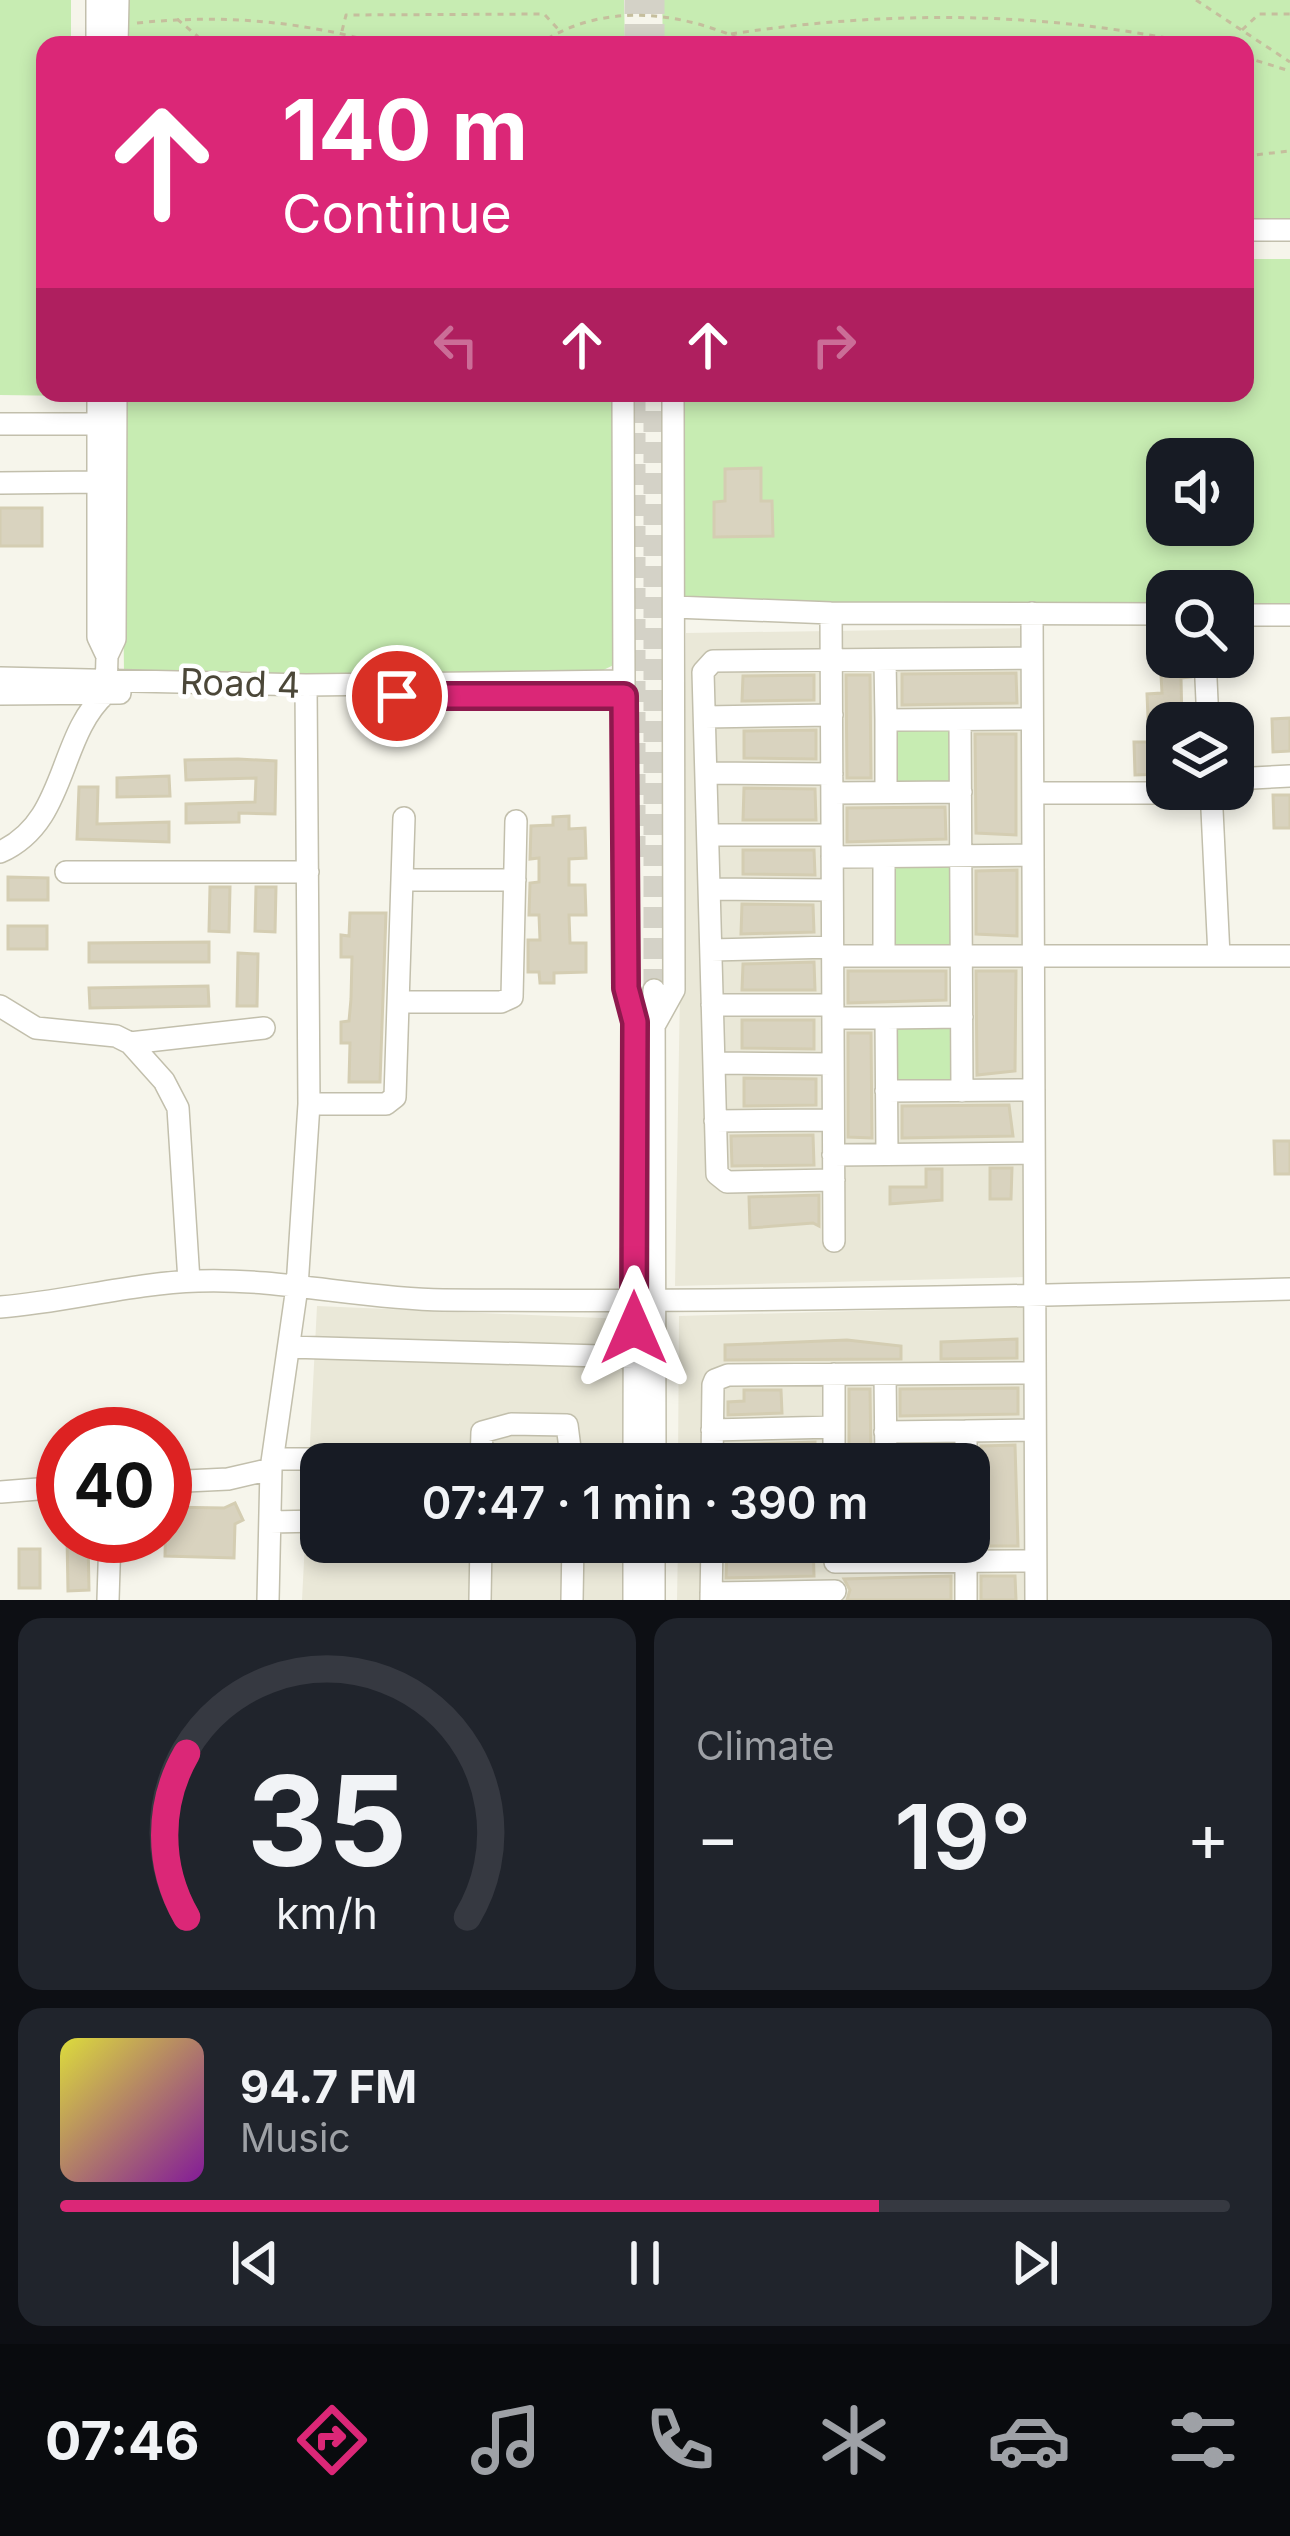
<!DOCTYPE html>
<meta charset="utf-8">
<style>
:root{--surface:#171b24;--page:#20242c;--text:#f1f3f6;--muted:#9ea1a6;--line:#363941;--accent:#db2777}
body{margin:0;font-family:Inter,sans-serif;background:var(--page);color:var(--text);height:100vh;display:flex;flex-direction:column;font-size:45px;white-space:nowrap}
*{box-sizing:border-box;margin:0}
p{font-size:39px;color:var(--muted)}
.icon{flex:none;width:66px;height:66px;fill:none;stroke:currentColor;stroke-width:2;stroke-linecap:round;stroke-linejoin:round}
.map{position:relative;height:1600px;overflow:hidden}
.side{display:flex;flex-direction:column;gap:18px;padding:18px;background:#0d0f14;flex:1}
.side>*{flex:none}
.banner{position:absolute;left:36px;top:36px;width:1218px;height:366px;border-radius:24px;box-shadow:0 6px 18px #0003;background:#db2777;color:#fff;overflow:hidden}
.controls{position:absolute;left:1146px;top:438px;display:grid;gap:24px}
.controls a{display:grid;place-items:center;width:108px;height:108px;border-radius:24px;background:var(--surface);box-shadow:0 6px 18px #0003;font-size:60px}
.speed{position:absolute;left:36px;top:1407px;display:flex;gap:24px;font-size:60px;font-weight:700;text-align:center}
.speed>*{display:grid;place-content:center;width:156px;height:156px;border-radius:50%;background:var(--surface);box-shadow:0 6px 18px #0003;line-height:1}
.speed .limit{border:18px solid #d22;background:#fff;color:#111}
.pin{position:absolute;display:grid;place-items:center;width:102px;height:102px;color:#fff;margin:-51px;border:6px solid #fff;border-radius:50%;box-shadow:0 3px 12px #0007}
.me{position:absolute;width:132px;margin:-66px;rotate:0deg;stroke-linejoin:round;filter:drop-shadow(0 0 9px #0008)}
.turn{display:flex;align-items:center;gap:42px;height:252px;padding:0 48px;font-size:54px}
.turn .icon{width:156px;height:156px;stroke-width:2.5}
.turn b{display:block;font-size:84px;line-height:102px}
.lanes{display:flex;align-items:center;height:114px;padding:0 48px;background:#0003;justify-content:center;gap:60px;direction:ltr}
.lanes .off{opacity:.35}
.big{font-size:90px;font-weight:600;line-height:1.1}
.side .card{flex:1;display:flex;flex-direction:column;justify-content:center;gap:18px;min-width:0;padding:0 42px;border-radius:24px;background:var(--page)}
.side .dial{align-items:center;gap:0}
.dial svg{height:312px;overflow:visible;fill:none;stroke:var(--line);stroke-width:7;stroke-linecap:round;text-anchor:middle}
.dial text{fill:var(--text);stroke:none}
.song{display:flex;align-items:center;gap:36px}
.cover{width:144px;height:144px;border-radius:18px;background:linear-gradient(135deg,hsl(60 70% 55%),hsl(290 70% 35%))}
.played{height:12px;border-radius:6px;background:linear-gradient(90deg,var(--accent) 70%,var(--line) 70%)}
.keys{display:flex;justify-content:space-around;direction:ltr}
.heat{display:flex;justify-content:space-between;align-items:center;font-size:66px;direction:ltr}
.side .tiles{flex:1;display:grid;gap:18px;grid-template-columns:1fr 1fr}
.card:last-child{grid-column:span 2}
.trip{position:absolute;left:300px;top:1443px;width:690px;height:120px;border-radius:24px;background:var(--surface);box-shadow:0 6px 18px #0003;font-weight:600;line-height:120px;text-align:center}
.dock{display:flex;height:192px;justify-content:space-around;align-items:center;background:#090b0e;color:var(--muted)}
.dock .icon{width:84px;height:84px}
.dock .active{color:var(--accent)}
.dock b{font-size:54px;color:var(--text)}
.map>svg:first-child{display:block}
.residential{fill:#eae8d8}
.green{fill:#c7ecb2;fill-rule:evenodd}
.building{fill:#d9d3bf;stroke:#d4cdb2;stroke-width:3}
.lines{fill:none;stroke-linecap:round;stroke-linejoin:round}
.minor-tunnel{stroke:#d4d2c7;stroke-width:21;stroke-dasharray:21 10;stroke-linecap:butt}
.minor-casing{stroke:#c2bfac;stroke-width:24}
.path{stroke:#c5be9d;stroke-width:3;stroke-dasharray:6 6;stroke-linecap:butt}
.minor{stroke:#fff;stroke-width:21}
.route-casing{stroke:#8e194d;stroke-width:30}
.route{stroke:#db2777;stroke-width:21}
.labels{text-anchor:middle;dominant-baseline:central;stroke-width:9;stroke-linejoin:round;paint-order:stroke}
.street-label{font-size:36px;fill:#4b4738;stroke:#fff}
</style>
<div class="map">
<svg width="1290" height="1600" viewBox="0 0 1290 1600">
<rect width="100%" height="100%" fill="#f6f5eb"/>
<!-- residential -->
<path class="residential" d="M 1029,628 L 1024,1277 L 675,1286 L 686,633 Z
M 317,1306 L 625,1319 L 624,1464 L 321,1464 L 321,1542 L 624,1542 L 624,1600 L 302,1600 Z
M 1029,1306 L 1026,1600 L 677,1600 L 678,1542 L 969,1542 L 969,1464 L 678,1464 L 679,1316 Z"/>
<!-- green -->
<path class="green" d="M 0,0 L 71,0 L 71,45 L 45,45 L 45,393 L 72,396 L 0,395 Z
M 121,0 L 624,0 L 625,45 L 121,45 Z
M 662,0 L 1290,0 L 1290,220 L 1245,220 L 1245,45 L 663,45 Z
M 1245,259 L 1290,259 L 1290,609 L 1233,608 L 1233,591 L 1167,591 L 1167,608 L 668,603 L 670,393 L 1245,393 ZM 1167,459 L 1233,459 L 1233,525 L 1167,525 Z
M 121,393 L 624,393 L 628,658 L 587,678 L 124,673 Z
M 893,728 L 958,728 L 958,785 L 893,785 Z
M 890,865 L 956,865 L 956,946 L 891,947 Z
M 893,1022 L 956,1023 L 955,1086 L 891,1085 Z
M 960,1435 L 960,1464 L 894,1464 L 894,1436 Z"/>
<!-- building -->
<path class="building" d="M 761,468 L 761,501 L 772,501 L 773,536 L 714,537 L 714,502 L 725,501 L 725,469 Z
M 0,508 L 42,508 L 42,546 L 0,546 Z
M 1160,657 L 1190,657 L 1191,677 L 1181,678 L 1182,723 L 1167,723 L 1167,774 L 1135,775 L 1134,742 L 1149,742 L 1147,694 L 1162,693 Z
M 1016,673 L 1017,703 L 902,705 L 902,674 Z
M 814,675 L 814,700 L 742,701 L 743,676 Z
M 846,675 L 870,675 L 871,778 L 847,778 Z
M 1290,718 L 1290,751 L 1273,752 L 1272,719 Z
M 816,730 L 816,759 L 744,758 L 744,731 Z
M 975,734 L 1016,734 L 1016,835 L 976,833 Z
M 238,759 L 276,761 L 275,814 L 239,813 L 239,822 L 186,823 L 186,804 L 255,802 L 256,778 L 186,780 L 185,760 Z
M 169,776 L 170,796 L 117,797 L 117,778 Z
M 79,787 L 98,787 L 97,824 L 169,822 L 169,842 L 77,839 Z
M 744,788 L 815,789 L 816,820 L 743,820 Z
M 1273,795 L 1290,795 L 1290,828 L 1274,828 Z
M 945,807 L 946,839 L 847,842 L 847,808 Z
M 569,816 L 569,829 L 585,828 L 586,858 L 569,859 L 569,885 L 585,885 L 586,915 L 569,915 L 570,943 L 586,943 L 586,972 L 554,973 L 554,983 L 540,983 L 539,972 L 528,972 L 528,940 L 540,940 L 539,915 L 529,915 L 530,883 L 539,882 L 539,858 L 530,859 L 531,826 L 553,825 L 553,817 Z
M 743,850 L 814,850 L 815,875 L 743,874 Z
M 1017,870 L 1017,936 L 976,934 L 976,871 Z
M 8,877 L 48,878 L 48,900 L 8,900 Z
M 210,887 L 230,887 L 229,932 L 209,931 Z
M 256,887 L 276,887 L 275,932 L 255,931 Z
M 742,904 L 813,905 L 814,932 L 741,934 Z
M 350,913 L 386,913 L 380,1082 L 349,1082 L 350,1043 L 341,1043 L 341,1022 L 349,1021 L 351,999 L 352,957 L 341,957 L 341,935 L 349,936 Z
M 8,926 L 47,926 L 47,949 L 8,949 Z
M 209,942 L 209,962 L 89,962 L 89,943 Z
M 238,953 L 258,954 L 257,1006 L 237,1006 Z
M 814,962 L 815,990 L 742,990 L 743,964 Z
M 848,971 L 946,971 L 946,1000 L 848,1003 Z
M 976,971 L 1016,971 L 1015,1071 L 977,1075 Z
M 208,986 L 209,1006 L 90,1008 L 89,988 Z
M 742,1020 L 814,1020 L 814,1049 L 742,1048 Z
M 848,1033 L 871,1033 L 872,1138 L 848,1137 Z
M 744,1078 L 816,1079 L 816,1105 L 744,1106 Z
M 1009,1105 L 1013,1136 L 902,1138 L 902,1106 Z
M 813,1135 L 814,1165 L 732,1166 L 731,1136 Z
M 1274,1141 L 1290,1141 L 1290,1174 L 1275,1174 Z
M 990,1168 L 1012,1168 L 1011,1199 L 990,1199 Z
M 926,1169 L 942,1169 L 942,1200 L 890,1204 L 890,1187 L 926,1187 Z
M 819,1195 L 819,1226 L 813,1223 L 750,1228 L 749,1197 Z
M 1017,1339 L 1017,1358 L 941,1359 L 941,1342 Z
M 847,1340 L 901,1346 L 901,1359 L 725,1360 L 725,1345 Z
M 1018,1388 L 1018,1414 L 900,1416 L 900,1389 Z
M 849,1389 L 870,1389 L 871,1458 L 861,1458 L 861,1464 L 849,1464 Z
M 744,1390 L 781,1390 L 782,1413 L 728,1415 L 728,1402 L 744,1401 Z
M 815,1442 L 815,1464 L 727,1464 L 727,1445 Z
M 1015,1445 L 1018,1546 L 981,1546 L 981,1446 Z
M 235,1503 L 243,1520 L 235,1524 L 234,1558 L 165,1556 L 166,1507 L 224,1508 Z
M 67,1536 L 88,1536 L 89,1590 L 68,1591 Z
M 813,1542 L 814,1576 L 726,1578 L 727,1546 Z
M 847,1542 L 951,1542 L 951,1546 L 847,1547 Z
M 19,1549 L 40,1549 L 40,1588 L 19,1588 Z
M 951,1576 L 951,1600 L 847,1600 L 850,1590 L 844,1579 Z
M 981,1576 L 1015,1576 L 1016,1600 L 981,1600 Z"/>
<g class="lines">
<!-- minor-tunnel -->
<path class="minor-tunnel" d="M 635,45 L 635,0
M 654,45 L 654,0
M 635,857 L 635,393
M 654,990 L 654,393"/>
<!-- minor casing -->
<g class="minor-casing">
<path id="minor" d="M 97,0 L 97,45
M 117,45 L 118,0
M 1245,230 L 1290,230
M 623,393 L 625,988 L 635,1022
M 0,424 L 109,424
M 0,483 L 98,482
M 674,607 L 831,613 L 1167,614
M 831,613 L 834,1241
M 1032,613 L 1036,1600
M 1233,615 L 1290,615
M 107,656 L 115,639 L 116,393
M 1205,657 L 1208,723
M 885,660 L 886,720 L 1032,719
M 0,678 L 306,685 L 624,681
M 0,694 L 120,693
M 705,717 L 832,715
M 886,720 L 886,792
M 960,720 L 962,1091
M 707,773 L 832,774
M 1233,779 L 1290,776
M 1211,789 L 1219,956
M 832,793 L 961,792
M 1033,793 L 1211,793
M 708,835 L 832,835
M 0,852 C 68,822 57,737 106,693 L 107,656 L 98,637 L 98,393
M 832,857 L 1033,855
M 884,857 L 884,955
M 66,872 L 308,872
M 403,880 L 515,880
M 709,889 L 832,890
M 711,950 L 833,947
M 833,956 L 1290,956
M 654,990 L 655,1464
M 399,1002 L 501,1002 L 512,997 L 516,821
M 712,1005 L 833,1005
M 0,1006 L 36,1028 L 116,1036 L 130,1043 L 164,1081 L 178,1108 L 189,1281
M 833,1018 L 886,1018 L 887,1154
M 886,1018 L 962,1017
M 654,1026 L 674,990 L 673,393
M 130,1043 L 264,1028
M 714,1063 L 833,1064
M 886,1091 L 1034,1090
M 309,1104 L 386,1104 L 395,1097 L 404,818
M 715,1121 L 833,1120
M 833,1155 L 1034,1153
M 834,1180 L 727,1182 L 717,1174 L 703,672 L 713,661 L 1032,658
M 0,1307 C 67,1302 131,1283 198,1281 C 279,1278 362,1299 443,1300 C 725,1302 1008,1297 1290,1289
M 289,1347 L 634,1357
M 834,1374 L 834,1464
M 885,1374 L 886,1464
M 712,1430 L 834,1427
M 885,1432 L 966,1431
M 273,1459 L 480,1459
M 481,1464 L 482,1432 L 511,1424 L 567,1425 L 572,1464
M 634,1464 L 635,1009
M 712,1464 L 713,1385 L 715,1380 L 728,1375 L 1035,1373
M 966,1464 L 966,1431 L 1035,1430
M 165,1482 L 228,1479 L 271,1469
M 1,1492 L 63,1487
M 270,1522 L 321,1521
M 966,1542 L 966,1600
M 481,1544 L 573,1543
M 835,1562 L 1035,1561
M 711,1593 L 835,1591
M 108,1600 L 110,1536
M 268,1600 L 271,1469 L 297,1287 L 309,1104 L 306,685
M 480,1600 L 481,1542
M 572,1600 L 573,1542
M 634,1600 L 634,1542
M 654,1600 L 654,1542
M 711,1600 L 712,1542"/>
</g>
<!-- path -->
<path class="path" d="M 1196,0 L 1290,62
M 177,19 L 208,45
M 137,23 C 224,14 301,21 385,45
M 1242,30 L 1259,14 L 1290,14
M 342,31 L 346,15 L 544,14 L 559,30
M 731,34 C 888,10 1045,11 1201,45
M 537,45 C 605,0 682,11 754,45
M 1245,57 L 1290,71
M 1245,156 L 1290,151"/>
<!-- minor -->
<use href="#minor" class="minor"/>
</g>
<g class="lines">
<!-- route casing -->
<g class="route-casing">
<path id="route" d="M 397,696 L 624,696 L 626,988 L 635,1022 L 634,1328"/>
</g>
<!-- route -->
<use href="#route" class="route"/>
</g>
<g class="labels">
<!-- street labels -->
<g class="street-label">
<text transform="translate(240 683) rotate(2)">Road 4</text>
</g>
</g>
</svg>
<div class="controls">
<a><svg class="icon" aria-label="sound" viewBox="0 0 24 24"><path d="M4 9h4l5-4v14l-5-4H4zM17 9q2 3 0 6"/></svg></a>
<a><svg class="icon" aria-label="search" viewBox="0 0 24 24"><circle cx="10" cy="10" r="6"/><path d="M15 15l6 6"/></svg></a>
<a><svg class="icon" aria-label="layers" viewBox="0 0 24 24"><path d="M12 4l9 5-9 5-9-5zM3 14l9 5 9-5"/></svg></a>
</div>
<div class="speed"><div class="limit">40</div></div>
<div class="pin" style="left:397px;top:696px;background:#d93025"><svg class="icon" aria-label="arrive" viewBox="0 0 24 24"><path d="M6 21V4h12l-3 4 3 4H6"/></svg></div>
<svg class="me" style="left:634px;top:1328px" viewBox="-20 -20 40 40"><path d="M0-17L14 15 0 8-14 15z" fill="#db2777" stroke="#fff" stroke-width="4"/></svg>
<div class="trip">07:47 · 1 min · 390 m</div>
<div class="banner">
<div class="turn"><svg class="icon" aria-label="ahead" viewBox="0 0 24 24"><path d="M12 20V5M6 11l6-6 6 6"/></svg><div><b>140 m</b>Continue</div></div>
<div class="lanes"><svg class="icon off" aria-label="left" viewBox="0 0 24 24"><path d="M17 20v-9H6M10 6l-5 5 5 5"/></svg><svg class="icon" aria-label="ahead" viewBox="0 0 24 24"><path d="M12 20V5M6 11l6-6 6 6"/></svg><svg class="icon" aria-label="ahead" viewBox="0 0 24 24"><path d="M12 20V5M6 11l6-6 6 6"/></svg><svg class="icon off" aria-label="right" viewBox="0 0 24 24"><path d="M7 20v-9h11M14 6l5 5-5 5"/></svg></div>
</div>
</div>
<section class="side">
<div class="tiles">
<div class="card dial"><svg viewBox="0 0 100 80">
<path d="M14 69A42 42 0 1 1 86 69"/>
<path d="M14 69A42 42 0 0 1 14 27" stroke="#db2777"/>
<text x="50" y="56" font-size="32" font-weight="700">35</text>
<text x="50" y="72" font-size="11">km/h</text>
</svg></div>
<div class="card"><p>Climate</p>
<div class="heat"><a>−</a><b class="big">19°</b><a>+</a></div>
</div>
<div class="card">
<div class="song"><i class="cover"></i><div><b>94.7 FM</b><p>Music</p></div></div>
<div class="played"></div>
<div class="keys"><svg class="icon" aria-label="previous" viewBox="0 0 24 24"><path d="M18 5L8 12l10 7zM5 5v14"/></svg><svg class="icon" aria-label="pause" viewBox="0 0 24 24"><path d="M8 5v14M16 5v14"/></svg><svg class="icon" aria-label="next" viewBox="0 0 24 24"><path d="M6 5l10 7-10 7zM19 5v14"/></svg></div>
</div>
</div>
</section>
<nav class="dock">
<b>07:46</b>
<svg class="icon active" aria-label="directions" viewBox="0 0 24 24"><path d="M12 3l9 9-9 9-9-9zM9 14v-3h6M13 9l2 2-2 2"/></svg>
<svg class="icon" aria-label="music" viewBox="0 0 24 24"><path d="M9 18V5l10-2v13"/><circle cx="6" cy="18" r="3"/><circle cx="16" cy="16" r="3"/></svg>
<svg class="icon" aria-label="phone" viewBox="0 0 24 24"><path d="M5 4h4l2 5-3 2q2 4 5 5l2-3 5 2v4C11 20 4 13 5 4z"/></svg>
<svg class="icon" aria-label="climate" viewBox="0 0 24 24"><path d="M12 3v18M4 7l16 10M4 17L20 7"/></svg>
<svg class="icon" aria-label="car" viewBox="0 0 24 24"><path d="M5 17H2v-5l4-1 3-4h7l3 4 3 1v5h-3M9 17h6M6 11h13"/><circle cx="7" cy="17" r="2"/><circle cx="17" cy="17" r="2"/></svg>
<svg class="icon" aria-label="filters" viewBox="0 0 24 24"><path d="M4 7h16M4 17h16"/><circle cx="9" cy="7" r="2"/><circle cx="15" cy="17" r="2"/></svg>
</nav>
